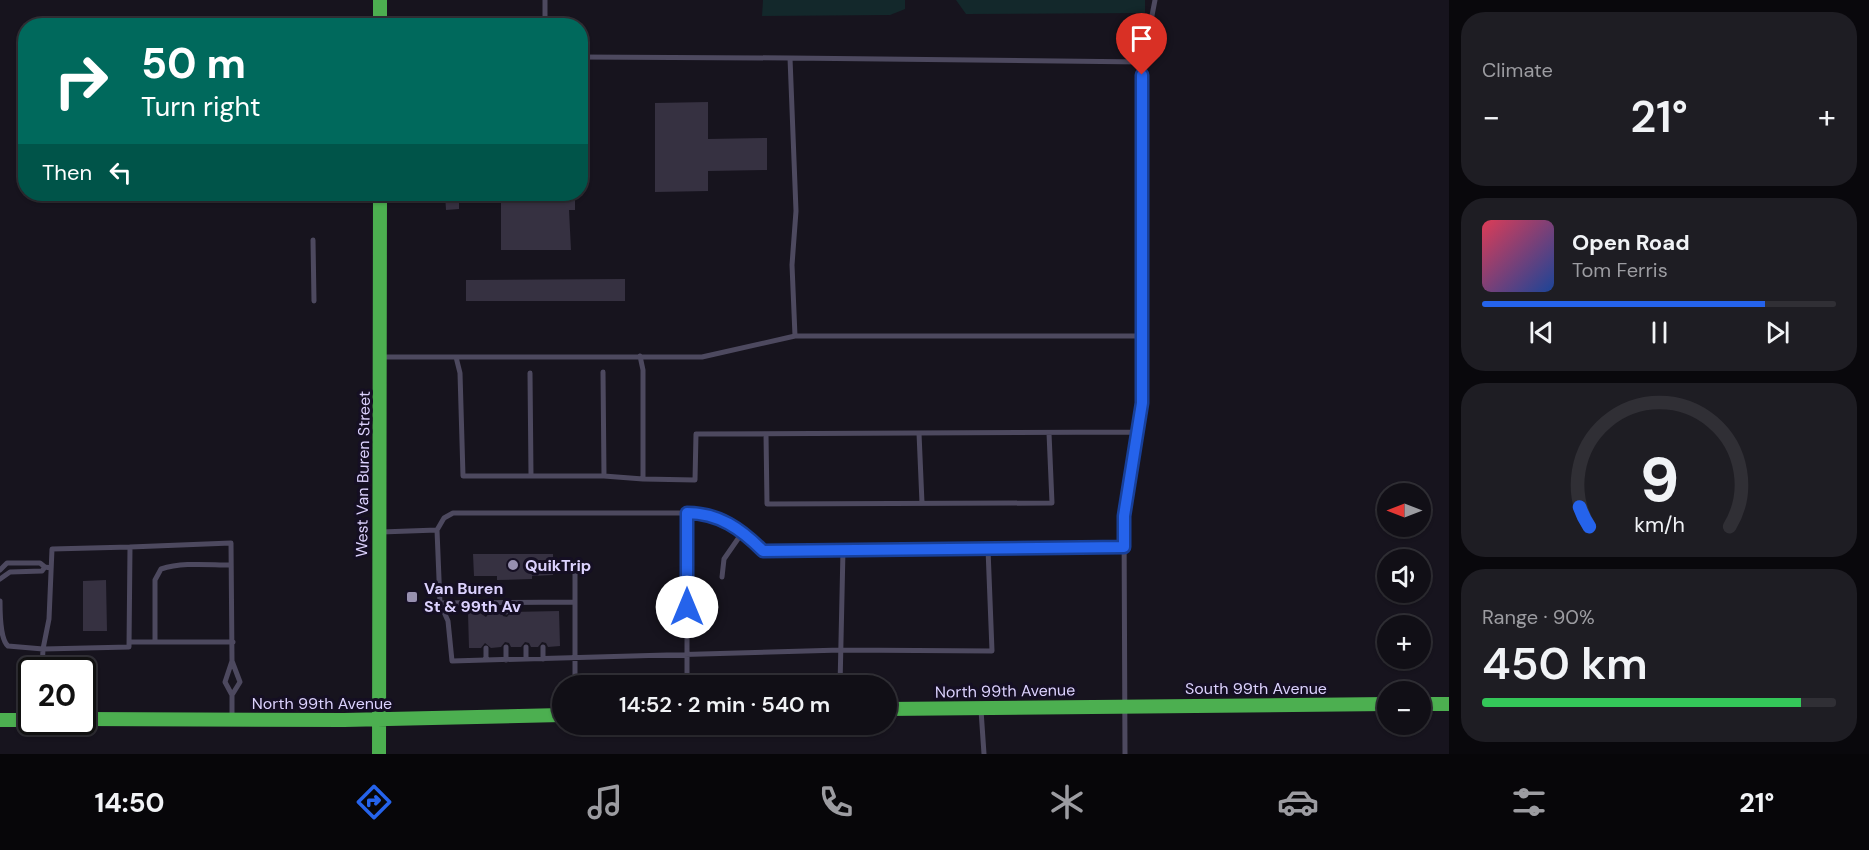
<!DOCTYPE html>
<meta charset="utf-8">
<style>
:root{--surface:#110f16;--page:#1e1d23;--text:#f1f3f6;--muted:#9c9ca1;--line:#302f35;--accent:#2563eb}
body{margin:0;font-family:"DM Sans",sans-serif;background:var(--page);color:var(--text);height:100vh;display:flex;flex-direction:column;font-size:22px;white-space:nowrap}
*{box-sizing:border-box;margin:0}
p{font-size:20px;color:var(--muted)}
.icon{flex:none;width:33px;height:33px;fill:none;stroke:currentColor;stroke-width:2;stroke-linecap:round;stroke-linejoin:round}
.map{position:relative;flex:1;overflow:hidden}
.details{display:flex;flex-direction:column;gap:12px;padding:12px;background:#09080c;width:420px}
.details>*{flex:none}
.top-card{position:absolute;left:18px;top:18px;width:570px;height:183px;border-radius:24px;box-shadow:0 2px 4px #0004,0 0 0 2px var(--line);background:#00695c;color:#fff;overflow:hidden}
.needle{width:39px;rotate:270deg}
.buttons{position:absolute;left:1377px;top:483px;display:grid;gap:12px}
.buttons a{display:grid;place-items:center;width:54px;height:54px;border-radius:50%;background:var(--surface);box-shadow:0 2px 4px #0004,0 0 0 2px var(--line);font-size:30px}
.speed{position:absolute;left:18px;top:657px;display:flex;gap:12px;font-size:30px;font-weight:700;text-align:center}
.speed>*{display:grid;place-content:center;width:78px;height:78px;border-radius:50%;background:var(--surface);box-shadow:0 2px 4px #0004,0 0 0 2px var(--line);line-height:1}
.speed .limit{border:3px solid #111;border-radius:9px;background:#fff;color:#111}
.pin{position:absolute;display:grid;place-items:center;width:51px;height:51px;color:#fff;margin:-62px -26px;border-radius:50% 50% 50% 0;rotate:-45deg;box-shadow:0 0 6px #0007}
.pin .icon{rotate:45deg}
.me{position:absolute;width:66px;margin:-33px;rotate:0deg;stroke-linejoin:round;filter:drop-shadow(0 0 4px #0008)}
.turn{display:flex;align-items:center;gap:21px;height:126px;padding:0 24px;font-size:27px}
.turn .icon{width:78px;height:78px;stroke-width:2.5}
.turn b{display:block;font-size:42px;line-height:51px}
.then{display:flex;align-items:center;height:57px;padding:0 24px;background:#0003;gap:12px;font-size:22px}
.big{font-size:45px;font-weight:600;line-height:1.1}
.details .tile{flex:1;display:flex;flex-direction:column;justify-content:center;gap:9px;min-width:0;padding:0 21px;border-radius:24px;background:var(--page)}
.details .dial{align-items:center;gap:0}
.dial svg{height:156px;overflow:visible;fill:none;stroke:var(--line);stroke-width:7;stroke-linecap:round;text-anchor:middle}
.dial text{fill:var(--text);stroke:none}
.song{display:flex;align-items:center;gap:18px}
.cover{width:72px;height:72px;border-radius:9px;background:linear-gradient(135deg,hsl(350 70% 55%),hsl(220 70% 35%))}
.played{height:6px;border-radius:3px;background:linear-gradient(90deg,var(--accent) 80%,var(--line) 80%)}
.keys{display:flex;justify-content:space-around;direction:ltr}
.heat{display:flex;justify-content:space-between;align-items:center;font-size:33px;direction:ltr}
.charge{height:9px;border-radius:4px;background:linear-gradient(90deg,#34c759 90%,var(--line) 0)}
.trip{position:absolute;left:552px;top:675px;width:345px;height:60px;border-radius:30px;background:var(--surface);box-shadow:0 2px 4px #0004,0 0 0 2px var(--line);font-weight:600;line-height:60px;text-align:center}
.menu{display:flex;height:96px;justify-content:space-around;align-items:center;background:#070609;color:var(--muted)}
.menu .icon{width:42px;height:42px}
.menu .current{color:var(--accent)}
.menu b{font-size:27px;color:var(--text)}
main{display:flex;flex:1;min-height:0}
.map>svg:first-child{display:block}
.green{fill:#13282b}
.building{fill:#363141}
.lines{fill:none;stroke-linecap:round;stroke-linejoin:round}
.lane{stroke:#4d495f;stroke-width:5}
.fast{stroke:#4caf50;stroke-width:14}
.route-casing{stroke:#184099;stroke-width:15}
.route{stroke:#2563eb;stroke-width:10}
.poi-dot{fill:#9790b0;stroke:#150f23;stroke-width:2}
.labels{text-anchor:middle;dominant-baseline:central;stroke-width:6;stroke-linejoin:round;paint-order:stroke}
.street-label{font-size:16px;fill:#dcd2fe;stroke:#150f23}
.poi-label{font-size:16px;font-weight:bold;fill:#dcd2fe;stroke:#150f23;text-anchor:start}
</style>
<main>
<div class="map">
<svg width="1449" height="754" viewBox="0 0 1449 754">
<rect width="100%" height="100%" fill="#17141e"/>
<!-- green -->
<path class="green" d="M 763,0 L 905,0 L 905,9 L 890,15 L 762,16 Z
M 956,0 L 1145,0 L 1145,13 L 966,14 Z"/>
<!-- building -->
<path class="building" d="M 708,102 L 708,139 L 767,138 L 767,170 L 708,171 L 708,191 L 655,192 L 655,103 Z
M 445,194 L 459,194 L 459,209 L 446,210 Z
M 501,194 L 575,194 L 575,210 L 569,210 L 571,250 L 501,250 Z
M 625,279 L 625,301 L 466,301 L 466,280 Z
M 473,554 L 553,554 L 553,575 L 532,576 L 532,579 L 497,580 L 497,576 L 474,576 Z
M 106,580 L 107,631 L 83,631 L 83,581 Z
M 559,611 L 560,646 L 548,647 L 546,643 L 542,642 L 538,647 L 531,647 L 529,643 L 525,642 L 521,647 L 511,647 L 509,643 L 505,642 L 501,647 L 491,648 L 485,643 L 481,648 L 469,648 L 468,613 L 480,613 L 486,617 L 490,612 L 501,612 L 503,616 L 507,617 L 511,612 Z"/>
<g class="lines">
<!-- lane -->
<path class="lane" d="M 545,0 L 545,26
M 790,58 L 1143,62
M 313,240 L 314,301
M 795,336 L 1142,336
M 383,357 L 702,357 L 795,336 L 792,265 L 796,211 L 790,58 L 580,57
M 456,357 L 460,373 L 463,476 L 604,476 L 603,372
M 530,373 L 531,476
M 919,433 L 922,503
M 766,434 L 767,504 L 1052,503 L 1049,433
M 604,476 L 643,479 L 643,370 L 640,356
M 643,479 L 695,480 L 696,434 L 1139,432
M 687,513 L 687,686
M 381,532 L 437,530 L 440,603 L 448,621 L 452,661 L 841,650 L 992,651 L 988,549 L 763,551 C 745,533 726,519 702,513 L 453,513 L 444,518 L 437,530
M 130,547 L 231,543 L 232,661 L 225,682 L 232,695 L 232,719
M 988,549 L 1124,547
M 575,569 L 575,602
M 0,570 L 7,563 L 40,563 L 45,567 L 51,568
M 722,577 L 724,559 L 742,533
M 0,579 L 10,572 L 42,571 L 45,567
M 0,601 C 0,614 0,639 8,646 L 43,649 L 129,647 L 130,547 L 52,549 L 49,619 L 43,649 L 42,670
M 506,602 L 506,612
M 440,603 L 575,602 L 575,686
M 485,603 L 485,612
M 129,642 L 233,642
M 155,642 L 155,580 L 161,569 C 183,562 208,565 231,565
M 506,647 L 506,660
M 526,647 L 526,659
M 543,647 L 543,659
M 486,648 L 486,660
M 840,686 L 843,550
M 232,695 L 240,682 L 232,661
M 981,710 L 984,754
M 1125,754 L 1124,516 L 1142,403 L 1140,89 L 1143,62 L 1155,0"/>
<!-- fast -->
<path class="fast" d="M 380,0 L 380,26
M 1420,704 L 1449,704
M 886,709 L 1388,704
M 82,719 L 344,720 L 562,715
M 0,720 L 32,720
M 379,754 L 380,194"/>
</g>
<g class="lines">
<!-- route casing -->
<g class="route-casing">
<path id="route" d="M 687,607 L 687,513 C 719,513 741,529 763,551 L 1124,547 L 1124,516 L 1142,403 L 1142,75"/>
</g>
<!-- route -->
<use href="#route" class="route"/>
</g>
<!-- markers -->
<g class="poi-dot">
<circle cx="513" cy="565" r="6"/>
<rect x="406" y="591" width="12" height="12" rx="3"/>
</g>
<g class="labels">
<!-- street labels -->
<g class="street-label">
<text transform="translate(363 474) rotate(-89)">West Van Buren Street</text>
<text x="1256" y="688">South 99th Avenue</text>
<text transform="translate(1005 691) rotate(-1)">North 99th Avenue</text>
<text x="322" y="703">North 99th Avenue</text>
</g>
<!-- poi labels -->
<g class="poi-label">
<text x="525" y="565">QuikTrip</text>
<text x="424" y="588">Van Buren<tspan x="424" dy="18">St &amp; 99th Av</tspan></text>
</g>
</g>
</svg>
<div class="buttons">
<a><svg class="needle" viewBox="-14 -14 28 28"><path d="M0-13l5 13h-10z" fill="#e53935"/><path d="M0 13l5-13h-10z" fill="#9c9ca1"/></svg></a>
<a><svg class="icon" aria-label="sound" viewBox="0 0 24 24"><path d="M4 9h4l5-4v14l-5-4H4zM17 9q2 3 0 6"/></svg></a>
<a>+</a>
<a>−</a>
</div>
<div class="speed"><div class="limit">20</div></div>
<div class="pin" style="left:1142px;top:75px;background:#d93025"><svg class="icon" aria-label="arrive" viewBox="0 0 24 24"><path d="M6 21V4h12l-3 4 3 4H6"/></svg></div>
<svg class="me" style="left:687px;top:607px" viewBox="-20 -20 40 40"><circle r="19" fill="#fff"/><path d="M0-13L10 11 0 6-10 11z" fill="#2563eb"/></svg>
<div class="trip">14:52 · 2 min · 540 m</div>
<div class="top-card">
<div class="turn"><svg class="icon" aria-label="right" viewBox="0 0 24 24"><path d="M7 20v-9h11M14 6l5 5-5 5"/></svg><div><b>50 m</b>Turn right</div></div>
<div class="then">Then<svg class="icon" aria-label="left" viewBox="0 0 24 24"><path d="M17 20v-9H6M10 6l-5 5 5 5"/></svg></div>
</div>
</div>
<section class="details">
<div class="tile"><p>Climate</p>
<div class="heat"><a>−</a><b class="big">21°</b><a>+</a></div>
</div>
<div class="tile">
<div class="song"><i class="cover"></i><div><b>Open Road</b><p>Tom Ferris</p></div></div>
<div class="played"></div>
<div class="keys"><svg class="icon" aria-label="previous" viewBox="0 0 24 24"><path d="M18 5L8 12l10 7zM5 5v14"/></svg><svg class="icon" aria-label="pause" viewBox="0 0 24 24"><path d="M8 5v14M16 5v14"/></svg><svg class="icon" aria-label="next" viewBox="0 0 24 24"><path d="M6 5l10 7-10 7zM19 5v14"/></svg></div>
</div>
<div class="tile dial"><svg viewBox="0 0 100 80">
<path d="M14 69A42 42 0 1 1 86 69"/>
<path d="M14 69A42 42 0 0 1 9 59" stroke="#2563eb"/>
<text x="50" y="56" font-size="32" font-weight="700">9</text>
<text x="50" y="72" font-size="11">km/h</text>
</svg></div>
<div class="tile"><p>Range · 90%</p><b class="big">450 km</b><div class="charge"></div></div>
</section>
</main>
<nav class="menu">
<b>14:50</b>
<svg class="icon current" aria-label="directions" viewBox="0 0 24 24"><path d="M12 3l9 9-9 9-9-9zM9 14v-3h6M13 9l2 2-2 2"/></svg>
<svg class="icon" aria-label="music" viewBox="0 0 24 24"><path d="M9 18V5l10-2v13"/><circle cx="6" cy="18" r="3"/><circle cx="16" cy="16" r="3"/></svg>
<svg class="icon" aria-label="phone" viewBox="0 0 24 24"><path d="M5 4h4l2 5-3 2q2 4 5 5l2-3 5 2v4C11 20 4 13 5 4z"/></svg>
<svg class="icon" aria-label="climate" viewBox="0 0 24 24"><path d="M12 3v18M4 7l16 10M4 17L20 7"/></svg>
<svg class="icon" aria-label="car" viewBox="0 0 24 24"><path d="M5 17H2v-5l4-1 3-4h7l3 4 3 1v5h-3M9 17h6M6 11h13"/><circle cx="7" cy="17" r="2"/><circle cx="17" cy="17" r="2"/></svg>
<svg class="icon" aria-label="filters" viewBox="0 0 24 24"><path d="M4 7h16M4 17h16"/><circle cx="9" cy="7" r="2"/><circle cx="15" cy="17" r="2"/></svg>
<b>21°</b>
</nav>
